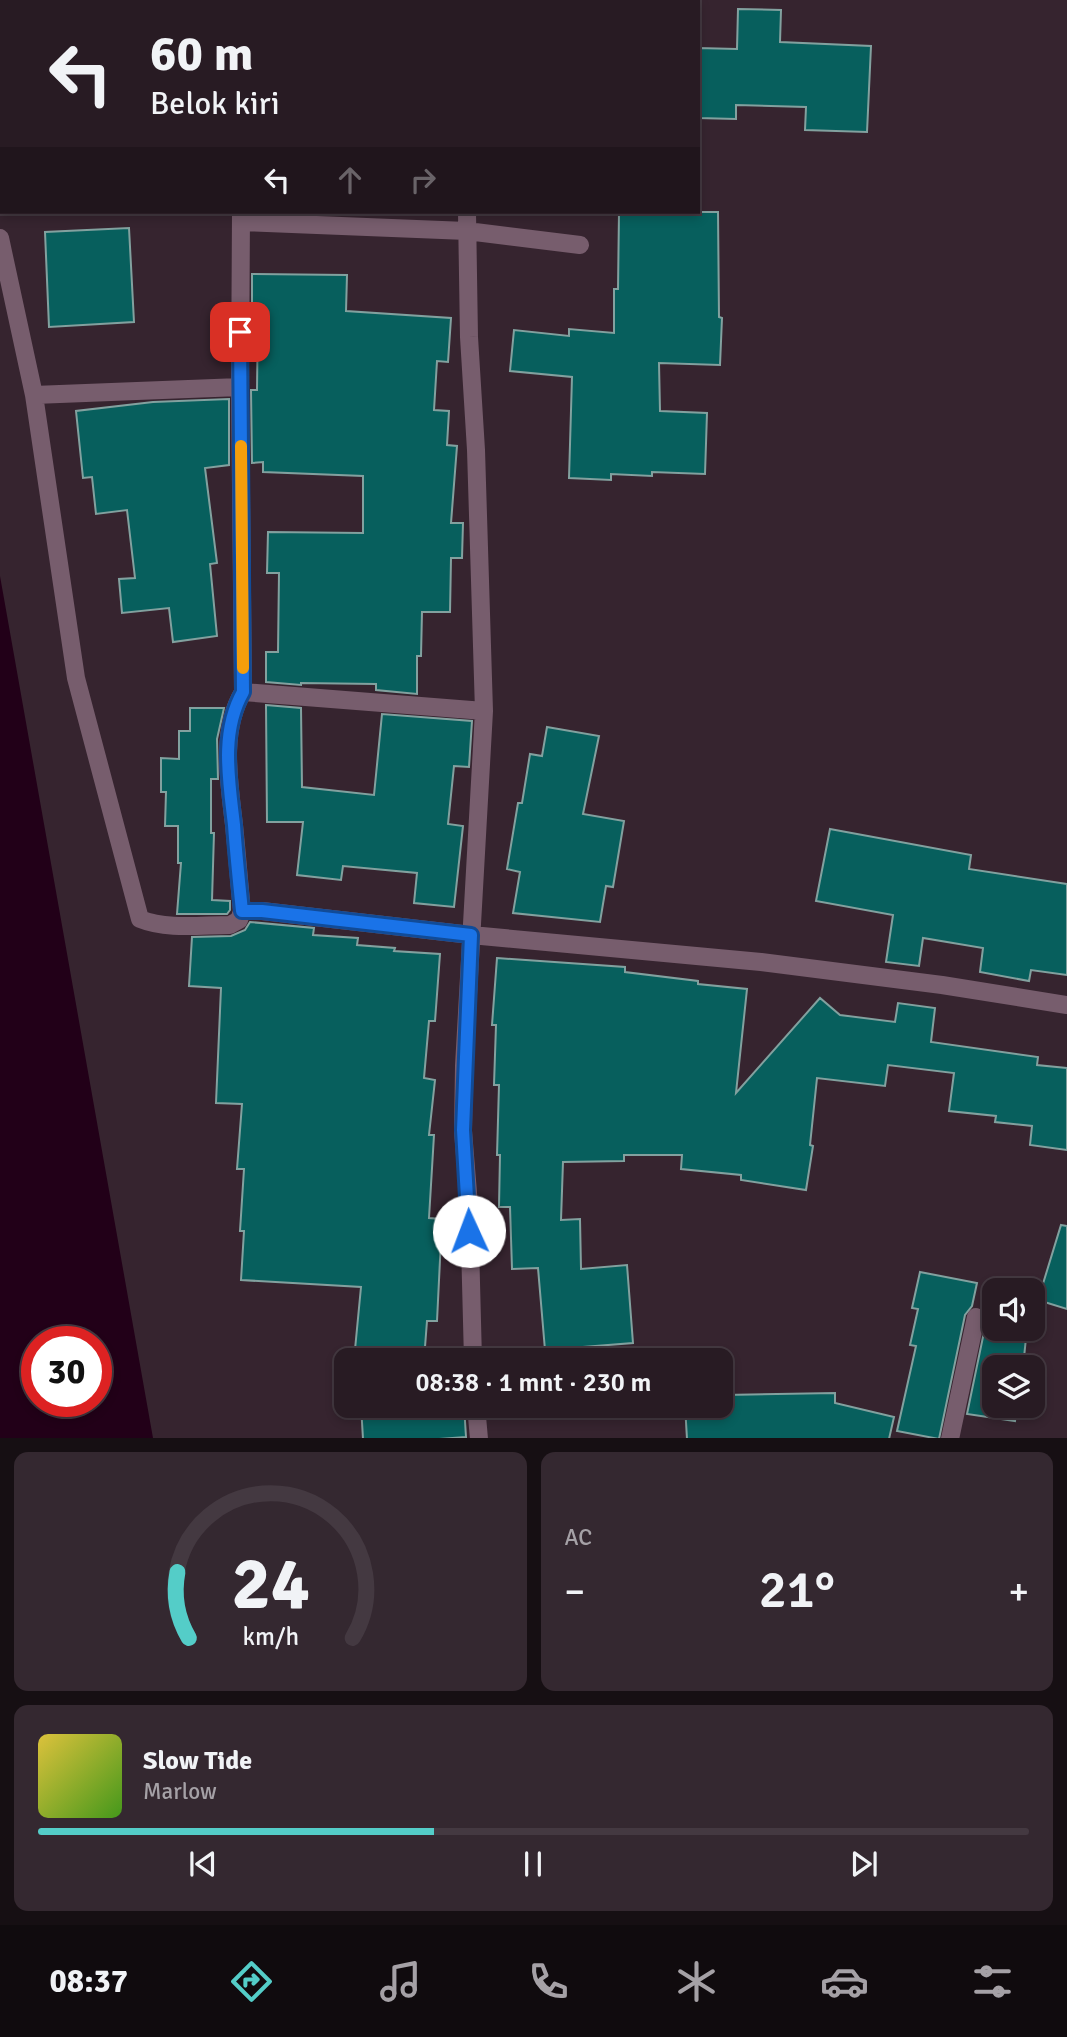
<!DOCTYPE html>
<html lang="id">
<meta charset="utf-8">
<style>
:root{--surface:#281b23;--page:#342830;--text:#f1f3f6;--muted:#a5a1a6;--line:#443941;--accent:#54cdc8}
body{margin:0;font-family:Signika,sans-serif;background:var(--page);color:var(--text);height:100vh;display:flex;flex-direction:column;font-size:26px;white-space:nowrap}
*{box-sizing:border-box;margin:0}
p{font-size:23px;color:var(--muted)}
.icon{flex:none;width:38px;height:38px;fill:none;stroke:currentColor;stroke-width:2;stroke-linecap:round;stroke-linejoin:round}
.map{position:relative;height:1438px;overflow:hidden}
.details{display:flex;flex-direction:column;gap:14px;padding:14px;background:#160f13;flex:1}
.details>*{flex:none}
.top-card{position:absolute;left:0px;top:0px;width:700px;height:214px;box-shadow:0 4px 10px #0003,0 0 0 2px var(--line);background:#281b23;color:var(--text);overflow:hidden}
.fabs{position:absolute;left:982px;top:1278px;display:grid;gap:14px}
.fabs a{display:grid;place-items:center;width:63px;height:63px;border-radius:14px;background:var(--surface);box-shadow:0 4px 10px #0003,0 0 0 2px var(--line);font-size:35px}
.speed{position:absolute;left:21px;top:1326px;display:flex;gap:14px;font-size:35px;font-weight:700;text-align:center}
.speed>*{display:grid;place-content:center;width:91px;height:91px;border-radius:50%;background:var(--surface);box-shadow:0 4px 10px #0003,0 0 0 2px var(--line);line-height:1}
.speed .limit{border:10px solid #d22;background:#fff;color:#111}
.pin{position:absolute;display:grid;place-items:center;width:60px;height:60px;color:#fff;margin:-30px;border-radius:14px;box-shadow:0 4px 10px #0006}
.me{position:absolute;width:77px;margin:-38px;rotate:358deg;stroke-linejoin:round;filter:drop-shadow(0 0 5px #0008)}
.turn{display:flex;align-items:center;gap:24px;height:147px;padding:0 35px;font-size:32px}
.turn .icon{width:91px;height:91px;stroke-width:2.5}
.turn b{display:block;font-size:49px;line-height:60px}
.lanes{display:flex;align-items:center;height:66px;padding:0 35px;background:#0003;justify-content:center;gap:35px;direction:ltr}
.lanes .off{opacity:.35}
.big{font-size:52px;font-weight:600;line-height:1.1}
.details .widget{flex:1;display:flex;flex-direction:column;justify-content:center;gap:10px;min-width:0;padding:0 24px;border-radius:14px;background:var(--page)}
.details .dial{align-items:center;gap:0}
.dial svg{height:182px;overflow:visible;fill:none;stroke:var(--line);stroke-width:7;stroke-linecap:round;text-anchor:middle}
.dial text{fill:var(--text);stroke:none}
.song{display:flex;align-items:center;gap:21px}
.cover{width:84px;height:84px;border-radius:10px;background:linear-gradient(135deg,hsl(50 70% 55%),hsl(100 70% 35%))}
.played{height:7px;border-radius:4px;background:linear-gradient(90deg,var(--accent) 40%,var(--line) 40%)}
.keys{display:flex;justify-content:space-around;direction:ltr}
.heat{display:flex;justify-content:space-between;align-items:center;font-size:38px;direction:ltr}
.details .tiles{flex:1;display:grid;gap:14px;grid-template-columns:1fr 1fr}
.widget:last-child{grid-column:span 2}
.trip{position:absolute;left:334px;top:1348px;width:399px;height:70px;border-radius:14px;background:var(--surface);box-shadow:0 4px 10px #0003,0 0 0 2px var(--line);font-weight:600;line-height:70px;text-align:center}
.tabs{display:flex;height:112px;justify-content:space-around;align-items:center;background:#100b0e;color:var(--muted)}
.tabs .icon{width:49px;height:49px}
.tabs .current{color:var(--accent)}
.tabs b{font-size:32px;color:var(--text)}
.map>svg:first-child{display:block}
.water{fill:#220018;fill-rule:evenodd}
.building{fill:#075f5d;stroke:#82a19f;stroke-width:2}
.lines{fill:none;stroke-linecap:round;stroke-linejoin:round}
.minor{stroke:#775d6d;stroke-width:18}
.route-casing{stroke:#114b97;stroke-width:18}
.route{stroke:#1a73e8;stroke-width:12}
.slow{stroke:#f59e0b;stroke-width:12}
</style>
<div class="map">
<svg width="1067" height="1439" viewBox="0 0 1067 1439">
<rect width="100%" height="100%" fill="#36242f"/>
<!-- water -->
<path class="water" d="M 0,576 L 153,1438 L 0,1438 ZM 37,1342 L 96,1342 L 96,1402 L 37,1402 Z"/>
<!-- building -->
<path class="building" d="M 738,9 L 781,10 L 780,42 L 871,46 L 867,132 L 805,130 L 806,107 L 736,105 L 736,119 L 698,118 L 698,48 L 737,49 Z
M 619,212 L 718,212 L 719,317 L 722,318 L 720,365 L 659,363 L 660,411 L 707,413 L 705,474 L 652,472 L 652,476 L 611,474 L 611,480 L 569,478 L 572,377 L 510,371 L 514,330 L 569,336 L 569,329 L 614,333 L 614,289 L 618,289 Z
M 129,228 L 134,322 L 49,327 L 45,232 Z
M 252,274 L 347,275 L 346,311 L 451,318 L 448,362 L 437,361 L 434,410 L 449,411 L 447,445 L 457,446 L 451,523 L 463,523 L 462,558 L 451,558 L 450,612 L 422,612 L 421,656 L 417,656 L 417,694 L 376,690 L 376,684 L 301,683 L 301,685 L 266,682 L 266,652 L 278,652 L 279,573 L 267,573 L 268,532 L 363,533 L 363,476 L 263,472 L 263,462 L 252,463 L 251,390 L 257,390 L 258,308 L 252,308 Z
M 229,399 L 229,465 L 205,468 L 217,563 L 210,564 L 217,636 L 173,642 L 169,608 L 122,613 L 119,579 L 135,578 L 127,510 L 96,514 L 92,477 L 83,478 L 76,411 L 153,402 Z
M 266,705 L 301,708 L 302,787 L 374,795 L 382,714 L 472,721 L 469,767 L 454,766 L 448,824 L 463,826 L 454,907 L 414,903 L 417,873 L 343,866 L 341,880 L 297,875 L 303,822 L 267,822 Z
M 190,708 L 224,708 L 217,739 L 218,779 L 211,779 L 211,833 L 214,833 L 212,900 L 230,901 L 230,910 L 227,914 L 177,914 L 181,863 L 178,863 L 178,826 L 165,826 L 166,792 L 161,792 L 161,758 L 179,759 L 179,731 L 190,731 Z
M 547,727 L 599,736 L 583,814 L 624,821 L 613,887 L 606,886 L 600,922 L 513,913 L 520,872 L 507,869 L 518,803 L 522,803 L 530,754 L 542,756 Z
M 830,829 L 971,855 L 969,869 L 1067,884 L 1067,975 L 1031,970 L 1029,981 L 980,972 L 983,948 L 923,938 L 919,966 L 886,962 L 893,915 L 816,901 Z
M 250,922 L 314,928 L 313,935 L 358,938 L 357,945 L 395,948 L 394,951 L 440,954 L 435,1021 L 429,1021 L 424,1078 L 435,1080 L 429,1135 L 434,1135 L 429,1218 L 442,1219 L 437,1321 L 427,1321 L 424,1360 L 354,1360 L 361,1287 L 241,1280 L 244,1231 L 240,1231 L 244,1169 L 237,1169 L 242,1104 L 216,1103 L 221,988 L 189,986 L 192,937 L 231,936 L 245,930 Z
M 497,958 L 625,967 L 625,972 L 698,981 L 698,984 L 747,989 L 736,1093 L 820,998 L 840,1015 L 895,1022 L 898,1003 L 935,1008 L 931,1042 L 1038,1057 L 1037,1065 L 1067,1068 L 1067,1150 L 1030,1145 L 1032,1126 L 995,1122 L 996,1116 L 949,1111 L 954,1073 L 888,1065 L 885,1086 L 817,1078 L 810,1145 L 813,1146 L 806,1190 L 741,1180 L 741,1175 L 681,1169 L 682,1155 L 624,1155 L 624,1161 L 563,1162 L 561,1220 L 580,1219 L 581,1269 L 627,1265 L 633,1343 L 545,1350 L 538,1268 L 512,1269 L 510,1207 L 499,1207 L 500,1155 L 497,1155 L 499,1085 L 494,1085 L 496,1025 L 492,1025 Z
M 1061,1225 L 1067,1226 L 1067,1309 L 1038,1300 Z
M 920,1272 L 977,1283 L 972,1306 L 965,1315 L 939,1439 L 897,1431 L 916,1346 L 910,1345 L 918,1309 L 912,1308 Z
M 984,1332 L 1026,1338 L 1023,1367 L 994,1367 L 994,1405 L 1017,1405 L 1015,1421 L 967,1414 Z
M 835,1393 L 835,1403 L 894,1417 L 889,1439 L 687,1439 L 685,1405 L 724,1405 L 724,1395 Z
M 361,1405 L 464,1405 L 466,1437 L 439,1439 L 363,1439 Z"/>
<g class="lines">
<!-- minor -->
<path class="minor" d="M 240,2 L 240,0
M 474,2 L 474,0
M 0,84 L 2,84
M 241,212 L 240,387 L 243,692 C 220,731 229,781 234,825 C 237,853 239,882 242,911
M 467,212 L 469,337 L 476,450 L 484,711 L 464,1066 L 463,1131 L 469,1205 L 473,1360
M 242,222 L 467,231 L 580,245
M 0,238 L 34,395 L 76,678 L 140,919 C 167,930 201,925 230,925 L 239,920 L 242,911 L 262,911 L 471,935 L 761,962 L 942,985 L 1067,1005
M 34,395 L 240,387
M 243,692 L 484,711
M 476,1405 L 479,1439
M 950,1439 L 976,1317"/>
</g>
<g class="lines">
<!-- route casing -->
<g class="route-casing">
<path id="route" d="M 240,332 L 243,692 C 220,732 229,781 234,825 C 236,853 239,882 242,911 L 262,911 L 471,935 L 463,1130 L 469,1231"/>
</g>
<!-- route -->
<use href="#route" class="route"/>
<!-- slow -->
<path class="slow" d="M 241,446 L 243,668"/>
</g>
</svg>
<div class="fabs">
<a><svg class="icon" aria-label="sound" viewBox="0 0 24 24"><path d="M4 9h4l5-4v14l-5-4H4zM17 9q2 3 0 6"/></svg></a>
<a><svg class="icon" aria-label="layers" viewBox="0 0 24 24"><path d="M12 4l9 5-9 5-9-5zM3 14l9 5 9-5"/></svg></a>
</div>
<div class="speed"><div class="limit">30</div></div>
<div class="pin" style="left:240px;top:332px;background:#d93025"><svg class="icon" aria-label="arrive" viewBox="0 0 24 24"><path d="M6 21V4h12l-3 4 3 4H6"/></svg></div>
<svg class="me" style="left:469px;top:1231px" viewBox="-20 -20 40 40"><circle r="19" fill="#fff"/><path d="M0-13L10 11 0 6-10 11z" fill="#1a73e8"/></svg>
<div class="trip">08:38 · 1 mnt · 230 m</div>
<div class="top-card">
<div class="turn"><svg class="icon" aria-label="left" viewBox="0 0 24 24"><path d="M17 20v-9H6M10 6l-5 5 5 5"/></svg><div><b>60 m</b>Belok kiri</div></div>
<div class="lanes"><svg class="icon" aria-label="left" viewBox="0 0 24 24"><path d="M17 20v-9H6M10 6l-5 5 5 5"/></svg><svg class="icon off" aria-label="ahead" viewBox="0 0 24 24"><path d="M12 20V5M6 11l6-6 6 6"/></svg><svg class="icon off" aria-label="right" viewBox="0 0 24 24"><path d="M7 20v-9h11M14 6l5 5-5 5"/></svg></div>
</div>
</div>
<section class="details">
<div class="tiles">
<div class="widget dial"><svg viewBox="0 0 100 80">
<path d="M14 69A42 42 0 1 1 86 69"/>
<path d="M14 69A42 42 0 0 1 9 40" stroke="#54cdc8"/>
<text x="50" y="56" font-size="32" font-weight="700">24</text>
<text x="50" y="72" font-size="11">km/h</text>
</svg></div>
<div class="widget"><p>AC</p>
<div class="heat"><a>−</a><b class="big">21°</b><a>+</a></div>
</div>
<div class="widget">
<div class="song"><i class="cover"></i><div><b>Slow Tide</b><p>Marlow</p></div></div>
<div class="played"></div>
<div class="keys"><svg class="icon" aria-label="previous" viewBox="0 0 24 24"><path d="M18 5L8 12l10 7zM5 5v14"/></svg><svg class="icon" aria-label="pause" viewBox="0 0 24 24"><path d="M8 5v14M16 5v14"/></svg><svg class="icon" aria-label="next" viewBox="0 0 24 24"><path d="M6 5l10 7-10 7zM19 5v14"/></svg></div>
</div>
</div>
</section>
<nav class="tabs">
<b>08:37</b>
<svg class="icon current" aria-label="directions" viewBox="0 0 24 24"><path d="M12 3l9 9-9 9-9-9zM9 14v-3h6M13 9l2 2-2 2"/></svg>
<svg class="icon" aria-label="music" viewBox="0 0 24 24"><path d="M9 18V5l10-2v13"/><circle cx="6" cy="18" r="3"/><circle cx="16" cy="16" r="3"/></svg>
<svg class="icon" aria-label="phone" viewBox="0 0 24 24"><path d="M5 4h4l2 5-3 2q2 4 5 5l2-3 5 2v4C11 20 4 13 5 4z"/></svg>
<svg class="icon" aria-label="climate" viewBox="0 0 24 24"><path d="M12 3v18M4 7l16 10M4 17L20 7"/></svg>
<svg class="icon" aria-label="car" viewBox="0 0 24 24"><path d="M5 17H2v-5l4-1 3-4h7l3 4 3 1v5h-3M9 17h6M6 11h13"/><circle cx="7" cy="17" r="2"/><circle cx="17" cy="17" r="2"/></svg>
<svg class="icon" aria-label="filters" viewBox="0 0 24 24"><path d="M4 7h16M4 17h16"/><circle cx="9" cy="7" r="2"/><circle cx="15" cy="17" r="2"/></svg>
</nav>
